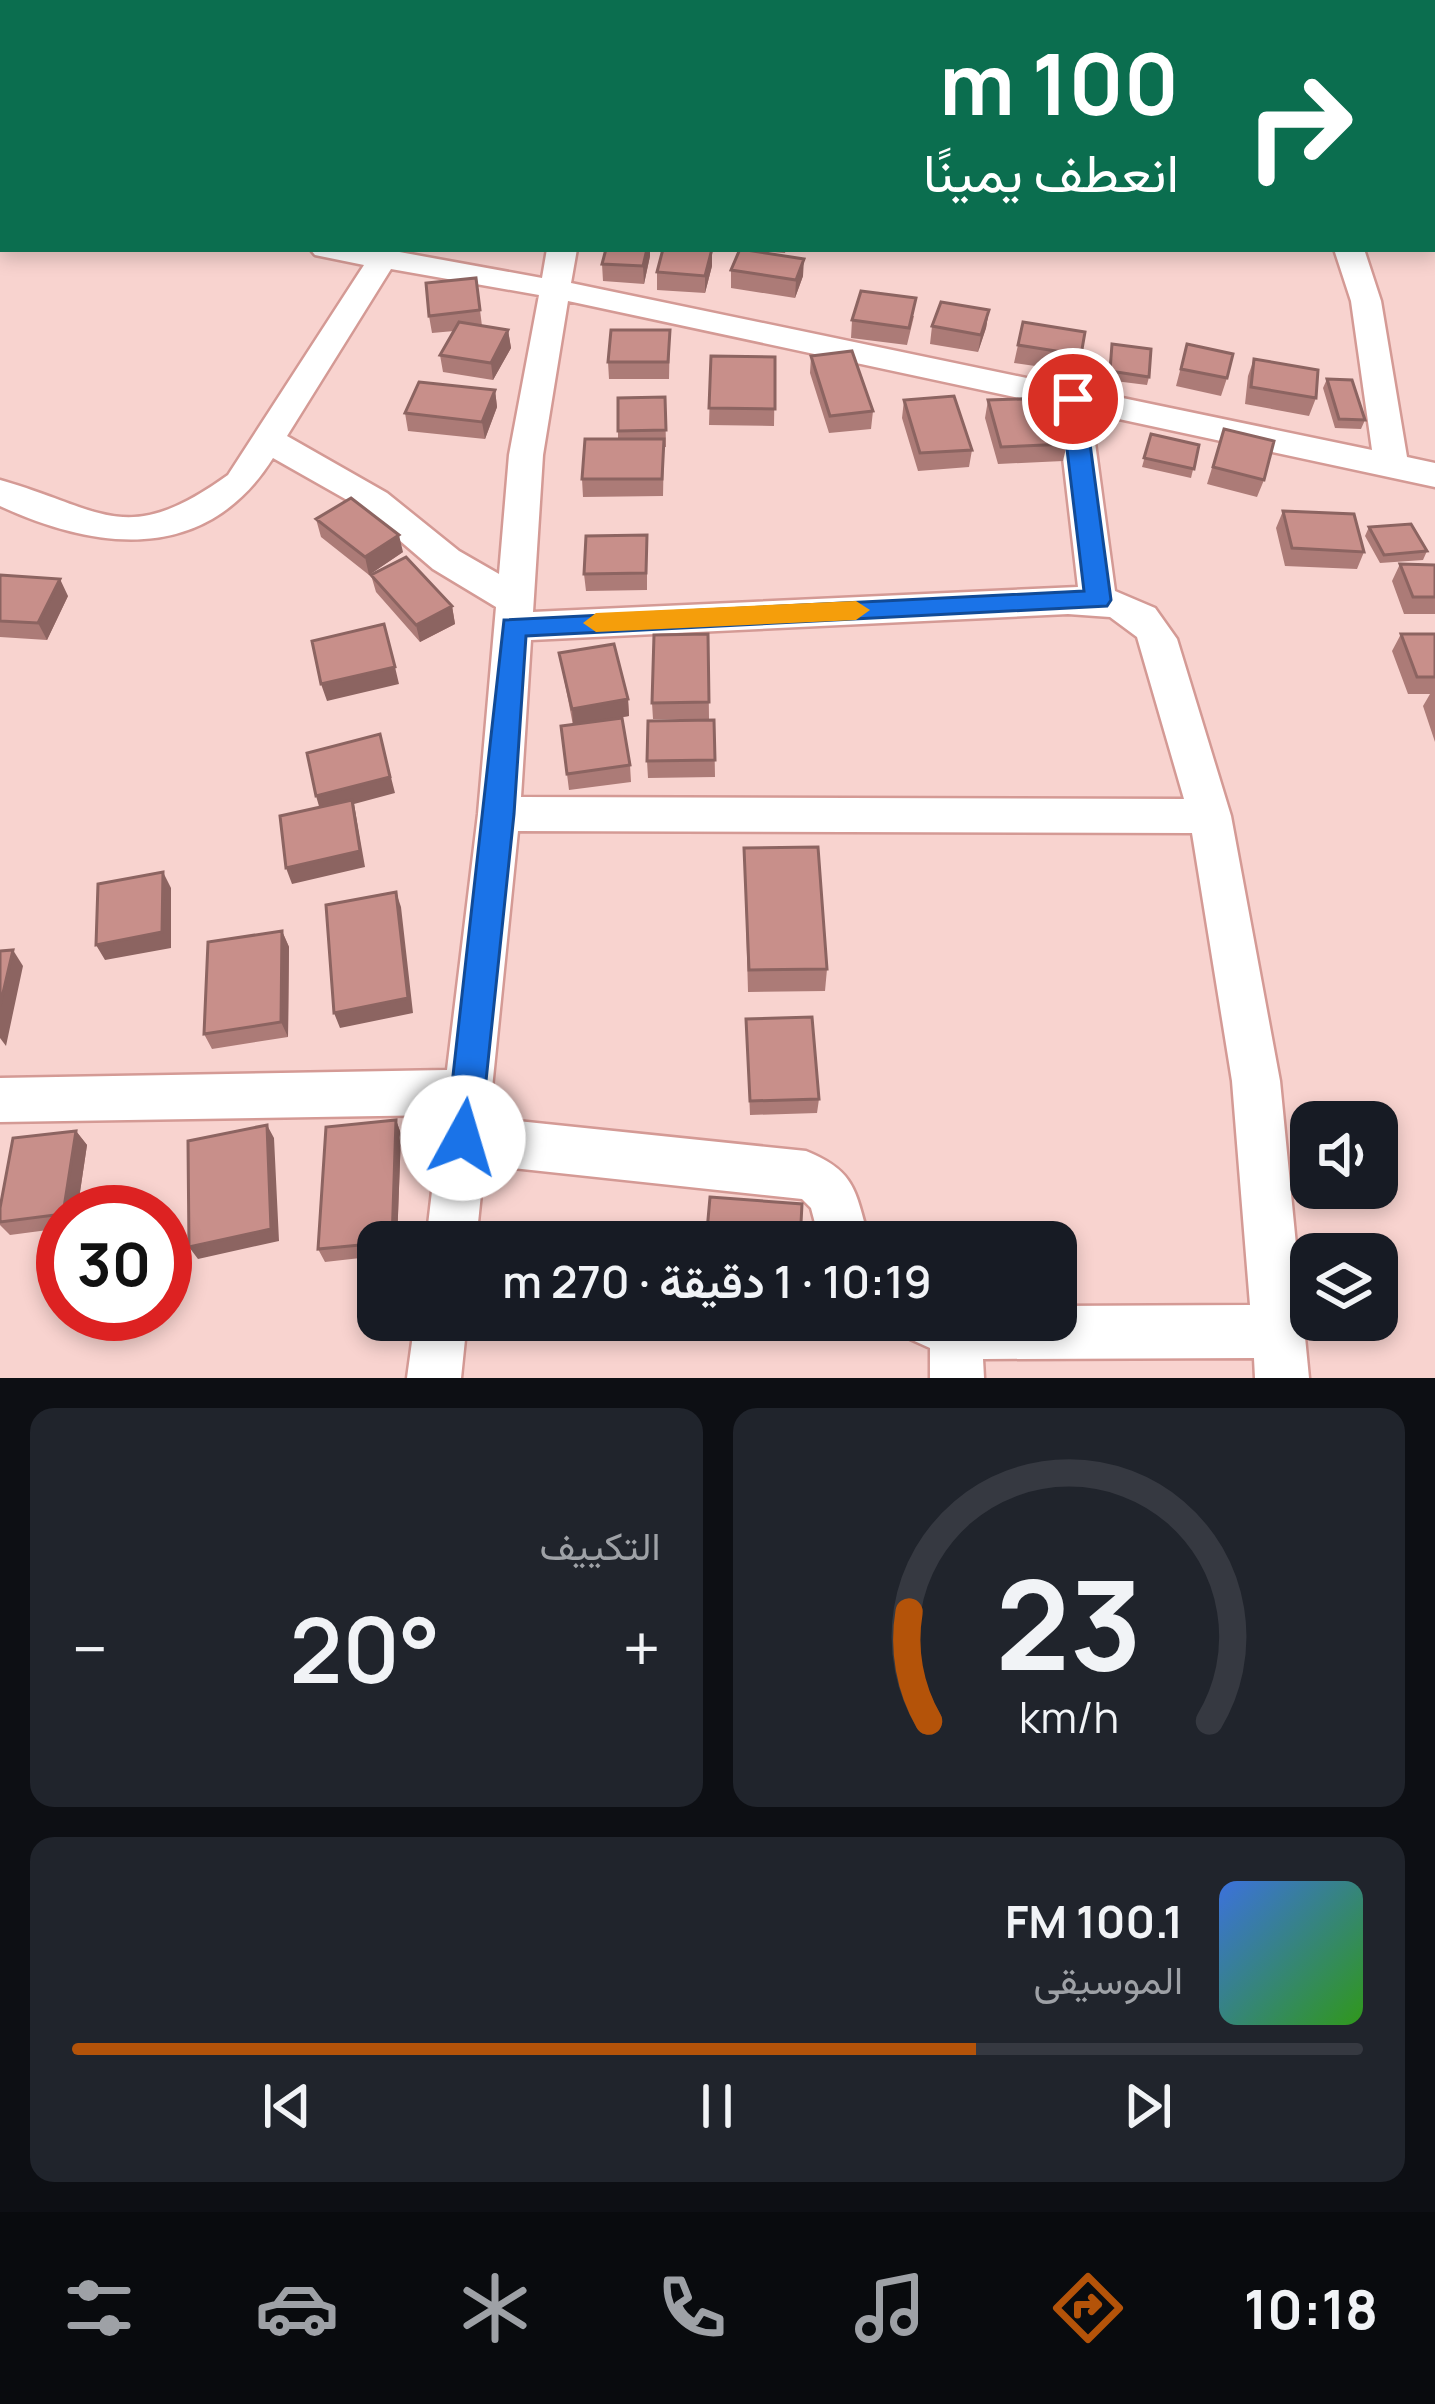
<!DOCTYPE html>
<html lang="ar">
<meta charset="utf-8">
<style>
:root{--surface:#171b24;--page:#20242c;--text:#f1f3f6;--muted:#9ea1a6;--line:#363941;--accent:#b45309}
body{margin:0;font-family:Manrope,Vazirmatn,sans-serif;background:var(--page);color:var(--text);direction:rtl;height:100vh;display:flex;flex-direction:column;font-size:45px;white-space:nowrap}
*{box-sizing:border-box;margin:0}
p{font-size:39px;color:var(--muted)}
.icon{flex:none;width:66px;height:66px;fill:none;stroke:currentColor;stroke-width:2;stroke-linecap:round;stroke-linejoin:round}
.map{position:relative;height:1378px;overflow:hidden;direction:ltr}
.drawer{display:flex;flex-direction:column;gap:30px;padding:30px;background:#0d0f14;flex:1}
.drawer>*{flex:none}
.top-card{position:absolute;left:0px;top:0px;width:1437px;height:252px;box-shadow:0 6px 18px #0003;direction:rtl;background:#0b6e4f;color:#fff;overflow:hidden}
.tools{position:absolute;left:1290px;top:1101px;display:grid;gap:24px}
.tools a{display:grid;place-items:center;width:108px;height:108px;border-radius:24px;background:var(--surface);box-shadow:0 6px 18px #0003;font-size:60px}
.speed{position:absolute;left:36px;top:1185px;display:flex;gap:24px;font-size:60px;font-weight:700;text-align:center}
.speed>*{display:grid;place-content:center;width:156px;height:156px;border-radius:50%;background:var(--surface);box-shadow:0 6px 18px #0003;line-height:1}
.speed .limit{border:18px solid #d22;background:#fff;color:#111}
.pin{position:absolute;display:grid;place-items:center;width:102px;height:102px;color:#fff;margin:-51px;border:6px solid #fff;border-radius:50%;box-shadow:0 3px 12px #0007}
.me{position:absolute;width:132px;margin:-66px;rotate:6deg;stroke-linejoin:round;filter:drop-shadow(0 0 9px #0008)}
.turn{display:flex;align-items:center;gap:42px;height:252px;padding:0 60px;font-size:54px}
.turn .icon{width:156px;height:156px;stroke-width:2.5}
.turn b{display:block;font-size:84px;line-height:102px}
.big{font-size:90px;font-weight:600;line-height:1.1}
.drawer .card{flex:1;display:flex;flex-direction:column;justify-content:center;gap:18px;min-width:0;padding:0 42px;border-radius:24px;background:var(--page)}
.drawer .dial{align-items:center;gap:0}
.dial svg{height:312px;overflow:visible;fill:none;stroke:var(--line);stroke-width:7;stroke-linecap:round;text-anchor:middle}
.dial text{fill:var(--text);stroke:none}
.song{display:flex;align-items:center;gap:36px}
.cover{width:144px;height:144px;border-radius:18px;background:linear-gradient(135deg,hsl(220 70% 55%),hsl(110 70% 35%))}
.played{height:12px;border-radius:6px;background:linear-gradient(90deg,var(--accent) 70%,var(--line) 70%)}
.keys{display:flex;justify-content:space-around;direction:ltr}
.heat{display:flex;justify-content:space-between;align-items:center;font-size:66px;direction:ltr}
.drawer .tiles{flex:1;display:grid;gap:30px;grid-template-columns:1fr 1fr}
.card:last-child{grid-column:span 2}
.trip{position:absolute;left:357px;top:1221px;width:720px;height:120px;border-radius:24px;background:var(--surface);box-shadow:0 6px 18px #0003;font-weight:600;line-height:120px;text-align:center;direction:rtl}
.dock{display:flex;height:192px;justify-content:space-around;align-items:center;background:#090b0e;color:var(--muted)}
.dock .icon{width:84px;height:84px}
.dock .selected{color:var(--accent)}
.dock b{font-size:54px;color:var(--text)}
.map>svg:first-child{display:block}
.lines{fill:none;stroke-linecap:round;stroke-linejoin:round}
.minor-casing{stroke:#d49a95;stroke-width:5}
.minor{fill:#fff;fill-rule:evenodd}
.wall{fill:#ac7b77}
.shaded-wall{fill:#8c6461}
.building{fill:#c88f8a;stroke:#8c6461;stroke-width:3}
.route{fill:#1a73e8;stroke:#114b97;stroke-width:3}
.slow{fill:#f59e0b}
</style>
<div class="map">
<svg width="1435" height="1378" viewBox="0 0 1435 1378">
<rect width="100%" height="100%" fill="#f8d3cf"/>
<g class="lines">
<!-- minor casing -->
<g class="minor-casing">
<path id="minor" d="M 38,0 L 92,0 L 94,3 L 40,3 Z
M 882,0 L 906,0 L 907,3 L 883,3 Z
M 1434,174 L 1435,174 L 1435,191 L 1434,191 Z
M 0,175 L 3,175 L 3,192 L 0,192 Z
M 310,249 L 383,249 L 542,278 L 547,249 L 577,249 L 571,283 L 1372,450 L 1351,301 L 1334,249 L 1364,249 L 1381,301 L 1407,457 L 1435,463 L 1435,487 L 1091,413 L 1115,591 L 1155,608 L 1177,639 L 1231,816 L 1280,1081 L 1309,1378 L 1255,1378 L 1254,1358 L 983,1359 L 984,1378 L 930,1378 L 930,1348 L 910,1339 L 903,1320 L 1056,1320 L 1056,1306 L 1250,1305 L 1232,1081 L 1192,833 L 518,831 L 489,1118 L 806,1151 C 858,1172 855,1193 870,1242 L 820,1242 L 811,1208 L 802,1199 L 484,1165 L 476,1242 L 426,1242 L 441,1115 L 0,1122 L 0,1078 L 447,1070 L 478,814 L 496,607 L 433,569 L 363,509 L 273,458 C 207,563 100,552 0,506 L 0,480 C 103,509 125,549 228,475 L 364,265 L 315,255 ZM 391,269 L 539,295 L 509,455 L 499,574 L 459,551 L 387,493 L 287,436 ZM 568,301 L 1057,406 L 1078,587 L 533,612 L 543,455 ZM 1068,614 L 1110,617 L 1137,637 L 1184,799 L 521,797 L 531,640 Z
M 415,1320 L 467,1320 L 461,1378 L 407,1378 Z"/>
</g>
<!-- minor -->
<use href="#minor" class="minor"/>
</g>
<!-- wall -->
<path class="wall" d="M 722,249 L 786,249 L 785,253 L 754,251 L 803,276 L 795,298 L 731,288 L 731,270 L 740,250 Z
M 650,256 L 644,284 L 603,281 L 602,264 Z
M 712,266 L 705,293 L 657,290 L 657,272 Z
M 476,278 L 482,326 L 508,330 L 511,348 L 493,380 L 443,372 L 440,355 L 454,331 L 432,333 L 429,316 Z
M 989,310 L 986,328 L 978,352 L 930,344 L 932,326 Z
M 914,316 L 907,345 L 851,338 L 852,320 Z
M 1023,322 L 1085,332 L 1077,372 L 1014,363 Z
M 670,330 L 669,379 L 609,379 L 608,362 Z
M 1112,344 L 1149,377 L 1147,385 L 1107,380 Z
M 1187,344 L 1227,378 L 1221,396 L 1176,386 Z
M 711,356 L 775,357 L 774,426 L 709,425 Z
M 811,356 L 873,411 L 871,429 L 829,433 L 810,373 Z
M 1254,359 L 1316,398 L 1309,416 L 1245,404 L 1248,376 Z
M 1327,379 L 1365,420 L 1361,429 L 1335,428 L 1323,388 Z
M 495,390 L 497,407 L 485,439 L 408,431 L 405,413 Z
M 665,397 L 666,447 L 664,447 L 663,496 L 583,497 L 582,479 L 618,439 L 618,398 Z
M 904,400 L 972,450 L 969,467 L 918,471 L 902,418 Z
M 988,400 L 1067,444 L 1063,461 L 998,464 L 985,418 Z
M 1224,429 L 1264,480 L 1257,497 L 1207,484 Z
M 1151,434 L 1199,445 L 1191,478 L 1142,467 Z
M 1283,511 L 1364,552 L 1357,569 L 1285,566 L 1276,528 Z
M 316,519 L 403,552 L 369,575 L 321,537 Z
M 1369,527 L 1427,551 L 1423,560 L 1380,563 L 1365,536 Z
M 647,553 L 647,590 L 586,591 L 584,574 Z
M 1400,564 L 1435,565 L 1435,614 L 1404,614 L 1392,581 Z
M 0,575 L 68,596 L 47,640 L 0,637 Z
M 371,575 L 452,606 L 455,624 L 420,642 L 376,592 Z
M 708,634 L 709,719 L 653,719 L 652,703 Z
M 1401,634 L 1435,634 L 1435,742 L 1423,706 L 1430,694 L 1408,694 L 1392,651 Z
M 559,653 L 628,699 L 629,716 L 592,722 L 630,765 L 631,782 L 569,790 L 561,726 L 573,725 Z
M 714,720 L 715,777 L 648,778 L 647,761 Z
M 744,848 L 827,969 L 825,991 L 748,992 Z
M 282,931 L 289,947 L 288,1037 L 212,1049 L 204,1034 Z
M 746,1019 L 819,1099 L 817,1113 L 750,1115 Z
M 396,1120 L 401,1134 L 397,1242 L 378,1242 L 378,1256 L 325,1262 L 318,1249 Z
M 76,1131 L 87,1145 L 77,1212 L 63,1212 L 63,1228 L 10,1235 L 0,1225 L 0,1208 Z"/>
<!-- shaded-wall -->
<path class="shaded-wall" d="M 647,249 L 650,249 L 650,256 L 644,284 L 643,266 Z
M 712,249 L 712,266 L 705,293 L 705,276 Z
M 804,259 L 803,276 L 795,298 L 796,280 Z
M 989,310 L 986,328 L 978,352 L 981,335 Z
M 508,330 L 511,348 L 493,380 L 491,363 Z
M 495,390 L 497,407 L 485,439 L 482,422 Z
M 399,535 L 403,552 L 369,575 L 365,557 Z
M 60,579 L 68,596 L 47,640 L 38,623 Z
M 452,606 L 455,624 L 420,642 L 416,625 Z
M 395,667 L 399,684 L 327,701 L 321,684 Z
M 628,699 L 629,716 L 573,725 L 572,709 Z
M 380,734 L 395,793 L 354,804 L 365,867 L 292,884 L 286,868 L 321,813 L 316,796 Z
M 163,872 L 171,888 L 171,948 L 105,960 L 96,945 Z
M 396,892 L 401,907 L 413,1013 L 340,1028 L 334,1013 Z
M 282,931 L 289,947 L 288,1037 L 281,1022 Z
M 13,950 L 23,966 L 6,1046 L 0,1038 L 0,1006 Z
M 396,1120 L 401,1134 L 397,1242 L 392,1242 Z
M 267,1125 L 274,1138 L 279,1241 L 198,1259 L 189,1247 Z
M 76,1131 L 87,1145 L 77,1212 L 64,1212 Z"/>
<!-- building -->
<path class="building" d="M 676,0 L 728,0 L 728,3 L 676,3 Z
M 762,0 L 825,0 L 825,3 L 762,3 Z
M 935,0 L 982,0 L 984,3 L 937,3 Z
M 606,249 L 647,249 L 643,266 L 602,264 Z
M 663,249 L 712,249 L 705,276 L 657,272 Z
M 740,249 L 804,259 L 796,280 L 731,270 Z
M 476,278 L 480,310 L 429,316 L 426,283 Z
M 861,291 L 916,298 L 909,328 L 852,320 Z
M 941,302 L 989,310 L 981,335 L 932,326 Z
M 459,322 L 508,330 L 491,363 L 440,355 Z
M 1023,322 L 1085,332 L 1081,355 L 1018,345 Z
M 611,330 L 670,330 L 668,362 L 608,362 Z
M 1112,344 L 1151,349 L 1149,377 L 1110,371 Z
M 1187,344 L 1233,354 L 1227,378 L 1181,369 Z
M 852,351 L 873,411 L 830,416 L 811,356 Z
M 711,356 L 775,357 L 775,409 L 709,408 Z
M 1254,359 L 1318,370 L 1316,398 L 1251,387 Z
M 1327,379 L 1352,380 L 1365,420 L 1339,419 Z
M 419,382 L 495,390 L 482,422 L 405,413 Z
M 954,396 L 972,450 L 920,453 L 904,400 Z
M 665,397 L 666,430 L 618,431 L 618,398 Z
M 1052,398 L 1067,444 L 1001,447 L 988,400 Z
M 1224,429 L 1274,441 L 1264,480 L 1213,467 Z
M 1151,434 L 1199,445 L 1194,469 L 1144,458 Z
M 585,439 L 664,439 L 662,479 L 582,479 Z
M 351,498 L 399,535 L 365,557 L 316,519 Z
M 1283,511 L 1354,514 L 1364,552 L 1292,548 Z
M 1411,524 L 1427,551 L 1384,555 L 1369,527 Z
M 647,535 L 646,573 L 584,574 L 586,536 Z
M 406,557 L 452,606 L 416,625 L 371,575 Z
M 1400,564 L 1435,565 L 1435,597 L 1413,597 Z
M 0,575 L 60,579 L 38,623 L 0,621 Z
M 384,624 L 395,667 L 321,684 L 312,641 Z
M 708,634 L 709,702 L 652,703 L 654,635 Z
M 1401,634 L 1435,634 L 1435,677 L 1417,677 Z
M 614,644 L 628,699 L 572,709 L 559,653 Z
M 622,718 L 630,765 L 567,774 L 561,726 Z
M 714,720 L 715,760 L 647,761 L 648,721 Z
M 380,734 L 390,777 L 316,796 L 307,753 Z
M 352,800 L 360,851 L 286,868 L 280,816 Z
M 818,847 L 827,969 L 749,970 L 744,848 Z
M 163,872 L 162,932 L 96,945 L 98,884 Z
M 396,892 L 408,998 L 334,1013 L 326,905 Z
M 282,931 L 281,1022 L 204,1034 L 208,942 Z
M 13,950 L 0,1006 L 0,951 Z
M 812,1017 L 819,1099 L 750,1101 L 746,1019 Z
M 396,1120 L 392,1242 L 318,1249 L 326,1127 Z
M 267,1125 L 271,1229 L 189,1247 L 188,1141 Z
M 76,1131 L 63,1214 L 0,1222 L 0,1208 L 13,1138 Z
M 710,1197 L 802,1204 L 800,1242 L 706,1242 Z"/>
<!-- route -->
<path class="route" d="M 1073,391 L 1084,399 L 1111,600 L 1107,606 L 526,636 L 514,814 L 480,1138 L 475,1150 L 463,1155 L 451,1150 L 446,1138 L 504,620 L 1084,591 L 1061,399 Z"/>
<!-- slow -->
<path class="slow" d="M 856,601 L 870,610 L 856,620 L 596,632 L 583,623 L 596,613 Z"/>
</svg>
<div class="tools">
<a><svg class="icon" aria-label="sound" viewBox="0 0 24 24"><path d="M4 9h4l5-4v14l-5-4H4zM17 9q2 3 0 6"/></svg></a>
<a><svg class="icon" aria-label="layers" viewBox="0 0 24 24"><path d="M12 4l9 5-9 5-9-5zM3 14l9 5 9-5"/></svg></a>
</div>
<div class="speed"><div class="limit">30</div></div>
<div class="pin" style="left:1073px;top:399px;background:#d93025"><svg class="icon" aria-label="arrive" viewBox="0 0 24 24"><path d="M6 21V4h12l-3 4 3 4H6"/></svg></div>
<svg class="me" style="left:463px;top:1138px" viewBox="-20 -20 40 40"><circle r="19" fill="#fff"/><path d="M0-13L10 11 0 6-10 11z" fill="#1a73e8"/></svg>
<div class="trip">10:19 · 1 دقيقة · 270 m</div>
<div class="top-card">
<div class="turn"><svg class="icon" aria-label="right" viewBox="0 0 24 24"><path d="M7 20v-9h11M14 6l5 5-5 5"/></svg><div><b>100 m</b>انعطف يمينًا</div></div>
</div>
</div>
<section class="drawer">
<div class="tiles">
<div class="card dial"><svg viewBox="0 0 100 80">
<path d="M14 69A42 42 0 1 1 86 69"/>
<path d="M14 69A42 42 0 0 1 9 41" stroke="#b45309"/>
<text x="50" y="56" font-size="32" font-weight="700">23</text>
<text x="50" y="72" font-size="11">km/h</text>
</svg></div>
<div class="card"><p>التكييف</p>
<div class="heat"><a>−</a><b class="big">20°</b><a>+</a></div>
</div>
<div class="card">
<div class="song"><i class="cover"></i><div><b>100.1 FM</b><p>الموسيقى</p></div></div>
<div class="played"></div>
<div class="keys"><svg class="icon" aria-label="previous" viewBox="0 0 24 24"><path d="M18 5L8 12l10 7zM5 5v14"/></svg><svg class="icon" aria-label="pause" viewBox="0 0 24 24"><path d="M8 5v14M16 5v14"/></svg><svg class="icon" aria-label="next" viewBox="0 0 24 24"><path d="M6 5l10 7-10 7zM19 5v14"/></svg></div>
</div>
</div>
</section>
<nav class="dock">
<b>10:18</b>
<svg class="icon selected" aria-label="directions" viewBox="0 0 24 24"><path d="M12 3l9 9-9 9-9-9zM9 14v-3h6M13 9l2 2-2 2"/></svg>
<svg class="icon" aria-label="music" viewBox="0 0 24 24"><path d="M9 18V5l10-2v13"/><circle cx="6" cy="18" r="3"/><circle cx="16" cy="16" r="3"/></svg>
<svg class="icon" aria-label="phone" viewBox="0 0 24 24"><path d="M5 4h4l2 5-3 2q2 4 5 5l2-3 5 2v4C11 20 4 13 5 4z"/></svg>
<svg class="icon" aria-label="climate" viewBox="0 0 24 24"><path d="M12 3v18M4 7l16 10M4 17L20 7"/></svg>
<svg class="icon" aria-label="car" viewBox="0 0 24 24"><path d="M5 17H2v-5l4-1 3-4h7l3 4 3 1v5h-3M9 17h6M6 11h13"/><circle cx="7" cy="17" r="2"/><circle cx="17" cy="17" r="2"/></svg>
<svg class="icon" aria-label="filters" viewBox="0 0 24 24"><path d="M4 7h16M4 17h16"/><circle cx="9" cy="7" r="2"/><circle cx="15" cy="17" r="2"/></svg>
</nav>
